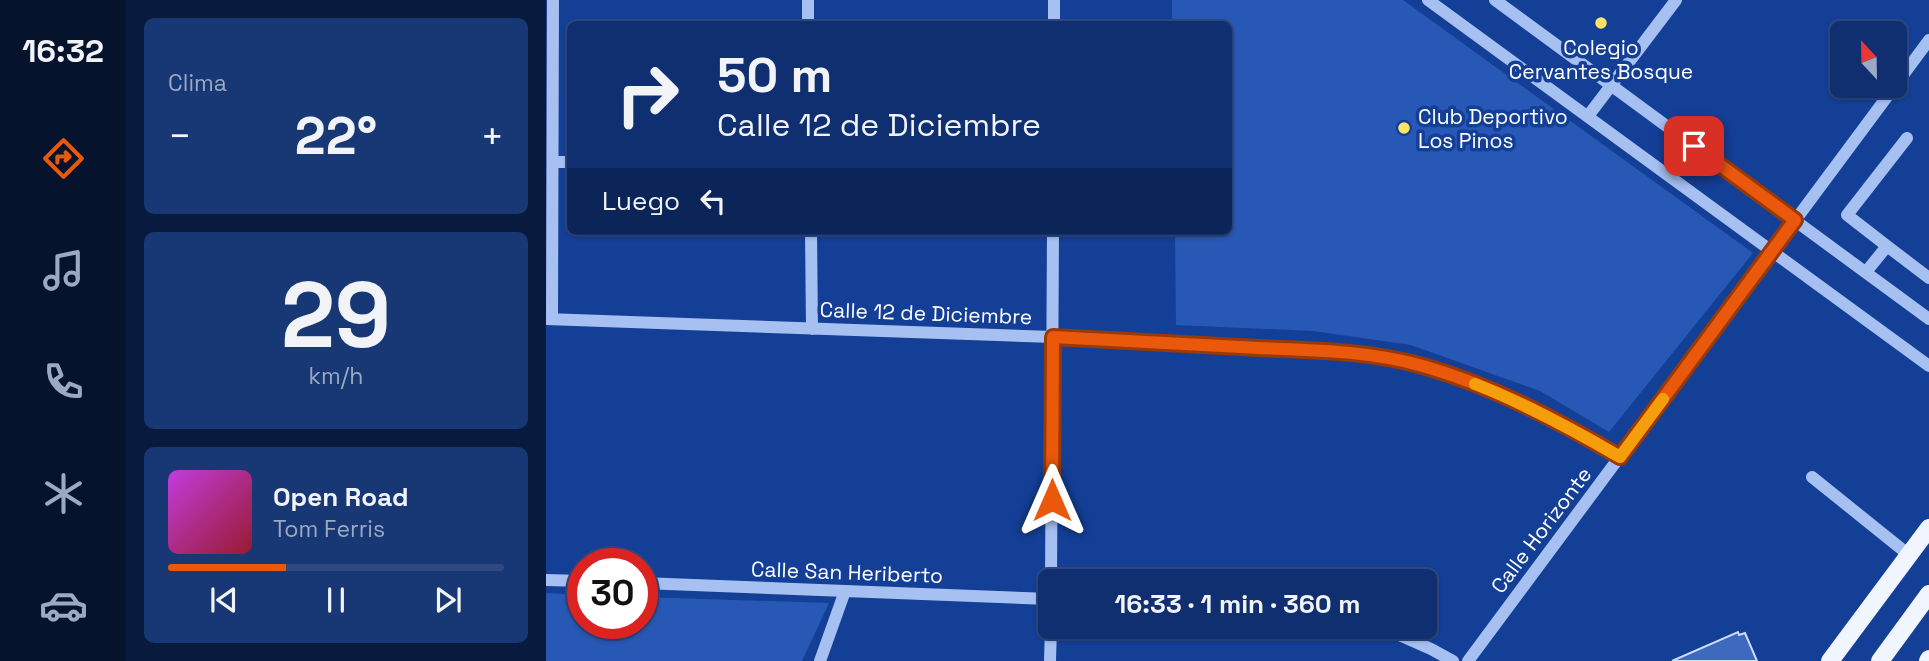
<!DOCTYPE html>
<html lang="es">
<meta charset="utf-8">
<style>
:root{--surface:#0f2f70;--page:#183775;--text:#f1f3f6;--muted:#9ba9c3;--line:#2f4a83;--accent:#ea580c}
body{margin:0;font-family:"Space Grotesk",sans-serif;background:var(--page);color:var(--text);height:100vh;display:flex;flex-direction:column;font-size:26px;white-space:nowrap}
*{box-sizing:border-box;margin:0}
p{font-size:23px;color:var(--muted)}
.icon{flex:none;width:38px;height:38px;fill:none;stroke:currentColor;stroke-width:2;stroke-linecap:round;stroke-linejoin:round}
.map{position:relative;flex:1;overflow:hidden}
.panel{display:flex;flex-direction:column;gap:18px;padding:18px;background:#081a3e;width:420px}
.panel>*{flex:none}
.hud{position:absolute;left:21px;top:21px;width:665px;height:214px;border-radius:10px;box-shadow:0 2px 5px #0004,0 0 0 2px var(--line);background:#0f2f70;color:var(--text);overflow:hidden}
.needle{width:46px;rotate:338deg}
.buttons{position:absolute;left:1284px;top:21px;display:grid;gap:14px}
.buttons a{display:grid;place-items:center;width:77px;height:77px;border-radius:10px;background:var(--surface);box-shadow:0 2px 5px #0004,0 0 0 2px var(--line);font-size:35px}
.speed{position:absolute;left:21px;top:548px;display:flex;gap:14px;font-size:35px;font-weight:700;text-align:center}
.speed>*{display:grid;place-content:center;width:91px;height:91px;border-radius:50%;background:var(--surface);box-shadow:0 2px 5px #0004,0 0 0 2px var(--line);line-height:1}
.speed .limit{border:10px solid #d22;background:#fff;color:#111}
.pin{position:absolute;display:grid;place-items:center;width:60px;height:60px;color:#fff;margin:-30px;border-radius:14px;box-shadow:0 4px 10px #0006}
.me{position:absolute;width:77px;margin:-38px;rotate:0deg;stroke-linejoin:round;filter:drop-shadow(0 0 5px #0008)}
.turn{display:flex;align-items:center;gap:24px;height:147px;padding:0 35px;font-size:32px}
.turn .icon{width:91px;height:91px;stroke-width:2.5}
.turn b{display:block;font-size:49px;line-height:60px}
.then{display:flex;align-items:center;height:66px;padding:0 35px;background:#0003;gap:14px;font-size:26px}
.big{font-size:52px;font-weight:700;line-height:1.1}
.panel .card{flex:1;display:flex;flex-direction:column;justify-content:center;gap:10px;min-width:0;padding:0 24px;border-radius:10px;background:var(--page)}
.panel .dial{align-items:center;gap:0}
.dial b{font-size:91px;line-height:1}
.song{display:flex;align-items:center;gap:21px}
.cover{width:84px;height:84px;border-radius:10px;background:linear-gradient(135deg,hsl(290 70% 55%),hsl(350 70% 35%))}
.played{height:7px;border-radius:4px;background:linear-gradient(90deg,var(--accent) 35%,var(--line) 35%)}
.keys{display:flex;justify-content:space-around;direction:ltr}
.heat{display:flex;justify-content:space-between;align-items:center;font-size:38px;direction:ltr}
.trip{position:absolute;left:492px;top:569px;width:399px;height:70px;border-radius:10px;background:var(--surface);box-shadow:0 2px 5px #0004,0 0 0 2px var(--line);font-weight:700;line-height:70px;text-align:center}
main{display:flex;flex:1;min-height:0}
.tab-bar{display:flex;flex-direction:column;width:126px;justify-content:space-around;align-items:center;background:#06132d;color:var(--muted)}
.tab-bar .icon{width:49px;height:49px}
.tab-bar .active{color:var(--accent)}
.tab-bar b{font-size:32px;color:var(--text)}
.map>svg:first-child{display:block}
.green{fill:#2858b5}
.building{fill:#3d69be;stroke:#cddefc;stroke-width:2}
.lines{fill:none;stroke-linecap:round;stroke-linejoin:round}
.minor{stroke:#a6c0f2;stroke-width:12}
.major{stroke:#f1f5ff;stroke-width:18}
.route-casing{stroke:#983908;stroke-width:18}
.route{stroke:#ea580c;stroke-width:12}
.slow{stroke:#f59e0b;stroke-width:12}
.poi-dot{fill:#ffe367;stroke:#143f96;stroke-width:2.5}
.labels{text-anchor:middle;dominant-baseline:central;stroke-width:7;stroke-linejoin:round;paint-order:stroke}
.poi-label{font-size:21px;fill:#fff;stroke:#143f96}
.street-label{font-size:21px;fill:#fff;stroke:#143f96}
</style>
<main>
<nav class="tab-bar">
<b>16:32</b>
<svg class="icon active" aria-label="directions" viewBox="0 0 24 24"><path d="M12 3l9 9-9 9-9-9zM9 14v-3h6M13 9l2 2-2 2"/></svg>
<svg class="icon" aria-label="music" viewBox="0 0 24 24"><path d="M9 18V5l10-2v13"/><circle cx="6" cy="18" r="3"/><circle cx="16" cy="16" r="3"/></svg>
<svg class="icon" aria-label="phone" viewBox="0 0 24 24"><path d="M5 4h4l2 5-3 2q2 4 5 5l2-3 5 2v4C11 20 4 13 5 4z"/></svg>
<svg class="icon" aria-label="climate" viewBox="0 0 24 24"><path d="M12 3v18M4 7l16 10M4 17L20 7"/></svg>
<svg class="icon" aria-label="car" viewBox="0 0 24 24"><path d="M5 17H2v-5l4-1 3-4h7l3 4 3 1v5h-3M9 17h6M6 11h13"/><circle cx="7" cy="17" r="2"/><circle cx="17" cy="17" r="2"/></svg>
</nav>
<section class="panel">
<div class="card"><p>Clima</p>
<div class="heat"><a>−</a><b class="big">22°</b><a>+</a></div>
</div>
<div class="card dial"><b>29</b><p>km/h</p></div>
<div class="card">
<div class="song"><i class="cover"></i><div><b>Open Road</b><p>Tom Ferris</p></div></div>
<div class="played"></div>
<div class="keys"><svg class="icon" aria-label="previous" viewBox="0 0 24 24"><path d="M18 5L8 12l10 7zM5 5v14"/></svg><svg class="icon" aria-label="pause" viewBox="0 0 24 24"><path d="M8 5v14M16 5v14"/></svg><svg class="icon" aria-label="next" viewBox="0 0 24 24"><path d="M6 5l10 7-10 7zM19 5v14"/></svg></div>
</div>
</section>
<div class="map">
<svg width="1383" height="661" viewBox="0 0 1383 661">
<rect width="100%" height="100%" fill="#143f96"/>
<!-- green -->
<path class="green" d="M 626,0 L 857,0 L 1207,253 L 1063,432 L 994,391 L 865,345 L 767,331 L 630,325 L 629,231 L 682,231 L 682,24 L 626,24 Z
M 0,593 L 37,595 L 37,623 L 96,623 L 96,597 L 283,603 L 256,661 L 0,661 Z"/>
<!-- building -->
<path class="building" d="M 1192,632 L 1193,635 L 1199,633 L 1211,661 L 1126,661 Z"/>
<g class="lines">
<!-- minor -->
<path class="minor" d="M 262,0 L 262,24
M 882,0 L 1383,366
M 949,0 L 1383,319
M 508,24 L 508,0
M 1349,86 L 1383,40
M 1042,116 L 1130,0
M 7,162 L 24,162
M 265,231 L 266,329
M 1341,246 L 1301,215 L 1361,138
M 1320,272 L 1341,246 L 1383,278
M 0,319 L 507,337 L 777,351 L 832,356 L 875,366 L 970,400 L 1010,420 L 1074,457
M 6,319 L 7,0
M 1266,477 L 1363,555
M 0,580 L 37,581
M 505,581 L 507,231
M 96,583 L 504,599
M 833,626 L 885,649 L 907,661
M 274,661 L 299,591
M 504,661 L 505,626
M 922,661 L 1349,86"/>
<!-- major -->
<path class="major" d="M 1284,661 L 1383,528
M 1334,661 L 1383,594
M 1382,661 L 1383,659"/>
</g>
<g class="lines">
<!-- route casing -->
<g class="route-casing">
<path id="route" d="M 506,500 L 507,337 C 576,341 644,344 713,348 C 768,350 824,351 877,366 C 947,386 1011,420 1074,457 L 1249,220 L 1148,146"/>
</g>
<!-- route -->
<use href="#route" class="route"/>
<!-- slow -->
<path class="slow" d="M 929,384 C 980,404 1026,429 1074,457 L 1117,399"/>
</g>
<!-- markers -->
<g class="poi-dot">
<circle cx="1055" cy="23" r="7"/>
<circle cx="858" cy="128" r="7"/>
</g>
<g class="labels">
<!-- poi labels -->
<g class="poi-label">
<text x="1055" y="47">Colegio<tspan x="1055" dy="24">Cervantes Bosque</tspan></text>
<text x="872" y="116" text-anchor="start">Club Deportivo<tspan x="872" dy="24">Los Pinos</tspan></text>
</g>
<!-- street labels -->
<g class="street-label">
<text transform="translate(380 313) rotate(2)">Calle 12 de Diciembre</text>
<text transform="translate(995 530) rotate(-53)">Calle Horizonte</text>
<text transform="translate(301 572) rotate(2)">Calle San Heriberto</text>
</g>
</g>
</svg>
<div class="buttons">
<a><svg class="needle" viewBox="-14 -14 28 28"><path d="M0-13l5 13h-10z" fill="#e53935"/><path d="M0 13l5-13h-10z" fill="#9ba9c3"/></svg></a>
</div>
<div class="speed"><div class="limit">30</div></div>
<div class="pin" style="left:1148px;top:146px;background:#d93025"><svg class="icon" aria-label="arrive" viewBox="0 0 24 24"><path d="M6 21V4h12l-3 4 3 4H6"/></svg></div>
<svg class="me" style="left:506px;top:500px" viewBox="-20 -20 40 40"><path d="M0-17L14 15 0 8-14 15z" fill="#ea580c" stroke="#fff" stroke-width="4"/></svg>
<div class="trip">16:33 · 1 min · 360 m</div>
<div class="hud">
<div class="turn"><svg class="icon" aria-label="right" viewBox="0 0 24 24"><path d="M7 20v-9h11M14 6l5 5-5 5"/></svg><div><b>50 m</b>Calle 12 de Diciembre</div></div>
<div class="then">Luego<svg class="icon" aria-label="left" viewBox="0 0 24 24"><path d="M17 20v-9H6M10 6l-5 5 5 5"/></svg></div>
</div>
</div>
</main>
